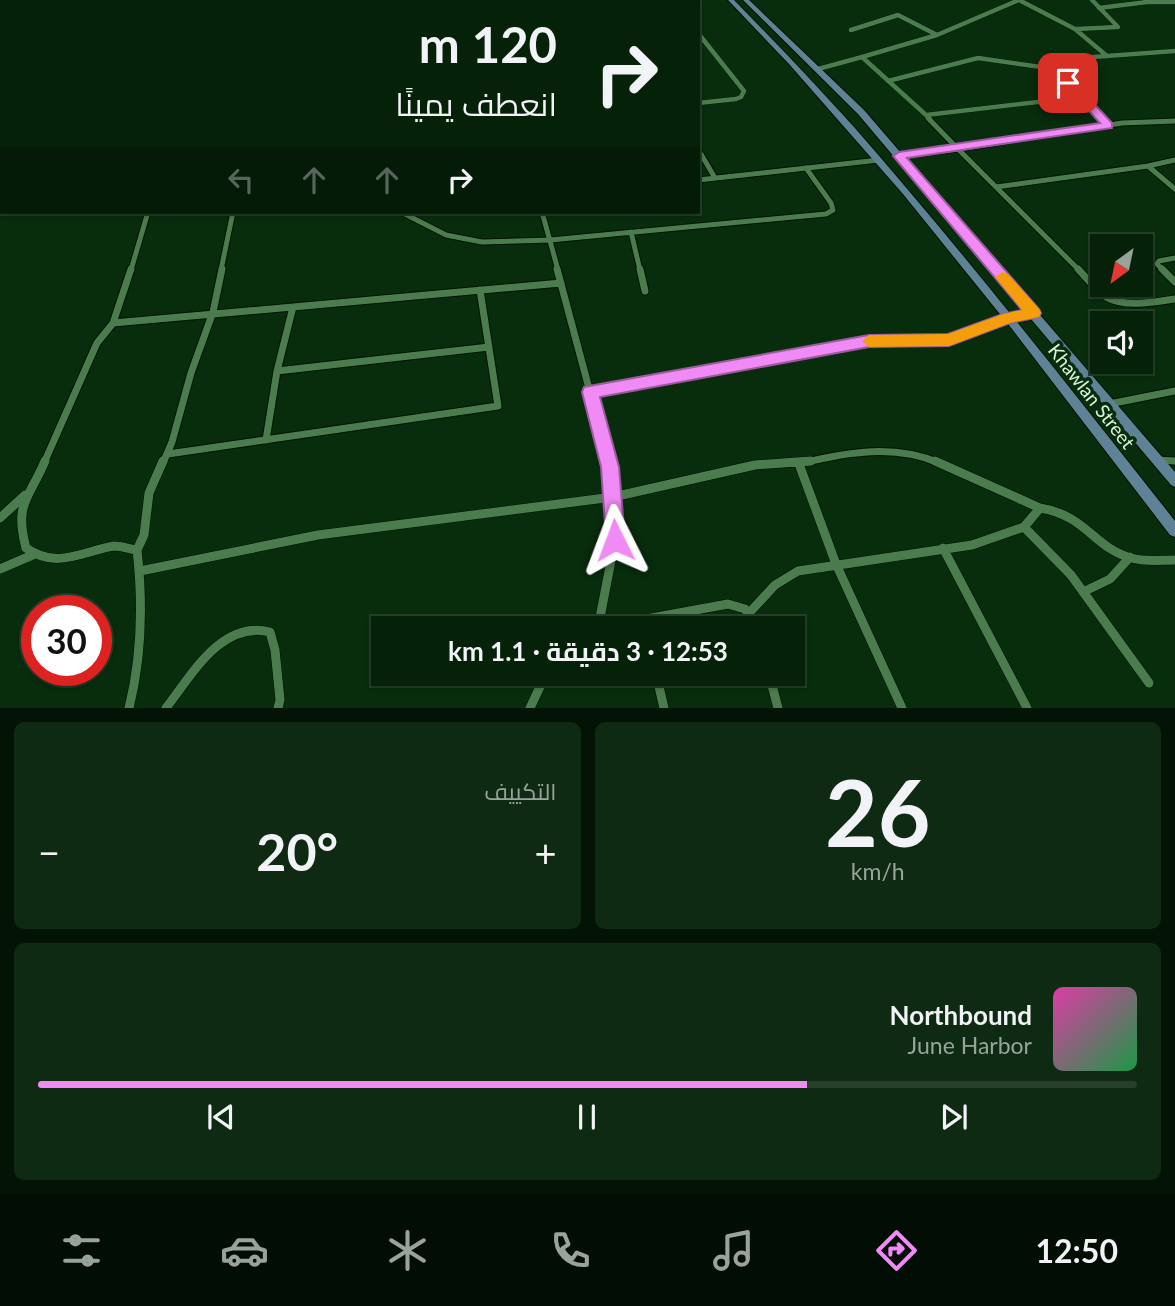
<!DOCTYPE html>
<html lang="ar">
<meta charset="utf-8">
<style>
:root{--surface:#052209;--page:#0e2a12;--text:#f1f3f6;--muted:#97a49c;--line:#263f2a;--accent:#f08bf5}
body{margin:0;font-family:Lato,Cairo,sans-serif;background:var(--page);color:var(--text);direction:rtl;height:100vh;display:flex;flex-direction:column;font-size:26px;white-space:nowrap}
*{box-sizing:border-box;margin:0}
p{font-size:23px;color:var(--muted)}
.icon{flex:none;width:38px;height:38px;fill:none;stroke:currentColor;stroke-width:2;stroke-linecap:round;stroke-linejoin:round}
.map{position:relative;height:708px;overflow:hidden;direction:ltr}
.details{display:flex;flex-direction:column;gap:14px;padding:14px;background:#031305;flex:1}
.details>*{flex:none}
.guide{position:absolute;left:0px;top:0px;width:700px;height:214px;box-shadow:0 2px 5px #0004,0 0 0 2px var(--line);direction:rtl;background:#052209;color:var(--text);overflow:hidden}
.needle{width:46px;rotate:213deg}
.tools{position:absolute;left:1090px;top:234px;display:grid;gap:14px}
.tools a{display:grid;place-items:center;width:63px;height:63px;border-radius:0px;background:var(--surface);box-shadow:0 2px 5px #0004,0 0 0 2px var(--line);font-size:35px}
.speed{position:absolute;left:21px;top:595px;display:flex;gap:14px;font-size:35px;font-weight:700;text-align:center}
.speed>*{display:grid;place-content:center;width:91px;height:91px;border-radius:50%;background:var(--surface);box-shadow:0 2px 5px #0004,0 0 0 2px var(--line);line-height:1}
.speed .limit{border:10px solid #d22;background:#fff;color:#111}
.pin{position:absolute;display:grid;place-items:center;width:60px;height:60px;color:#fff;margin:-30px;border-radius:14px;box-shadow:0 4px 10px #0006}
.me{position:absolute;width:77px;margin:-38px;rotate:357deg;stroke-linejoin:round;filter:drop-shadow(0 0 5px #0008)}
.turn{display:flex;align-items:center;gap:24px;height:147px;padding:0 28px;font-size:32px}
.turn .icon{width:91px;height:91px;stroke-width:2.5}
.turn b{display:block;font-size:49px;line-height:60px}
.lanes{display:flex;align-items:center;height:66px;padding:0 28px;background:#0003;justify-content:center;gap:35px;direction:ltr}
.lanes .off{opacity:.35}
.big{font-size:52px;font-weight:700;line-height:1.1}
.details .card{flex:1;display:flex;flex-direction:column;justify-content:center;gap:10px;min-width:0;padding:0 24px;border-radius:10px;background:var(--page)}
.details .dial{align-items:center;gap:0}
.dial b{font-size:91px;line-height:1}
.song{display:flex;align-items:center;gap:21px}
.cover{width:84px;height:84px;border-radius:10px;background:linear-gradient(135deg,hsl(320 70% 55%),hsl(140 70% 35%))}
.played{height:7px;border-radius:4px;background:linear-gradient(90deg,var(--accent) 70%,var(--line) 70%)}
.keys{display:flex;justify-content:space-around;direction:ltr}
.heat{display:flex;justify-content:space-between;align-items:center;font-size:38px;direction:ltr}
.details .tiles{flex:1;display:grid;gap:14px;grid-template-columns:1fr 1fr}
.card:last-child{grid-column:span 2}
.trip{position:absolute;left:371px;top:616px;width:434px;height:70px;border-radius:0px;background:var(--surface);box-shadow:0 2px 5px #0004,0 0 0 2px var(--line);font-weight:700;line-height:70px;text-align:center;direction:rtl}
.tab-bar{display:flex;height:112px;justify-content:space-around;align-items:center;background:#020e04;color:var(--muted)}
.tab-bar .icon{width:49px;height:49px}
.tab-bar .on{color:var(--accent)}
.tab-bar b{font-size:32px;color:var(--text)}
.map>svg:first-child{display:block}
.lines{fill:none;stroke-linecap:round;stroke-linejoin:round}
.minor-far3-casing{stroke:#001301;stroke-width:5}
.minor-far2-casing{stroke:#001301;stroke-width:7}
.minor-far1-casing{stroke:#001301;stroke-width:9}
.minor-casing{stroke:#001301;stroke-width:10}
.primary-casing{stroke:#001301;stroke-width:2}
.minor-far3{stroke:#4b7c4d;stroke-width:4.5}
.minor-far2{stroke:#4b7c4d;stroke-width:5}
.minor-far1{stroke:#4b7c4d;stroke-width:7}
.minor{stroke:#4b7c4d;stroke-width:9}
.primary{fill:#5e8397;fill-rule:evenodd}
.route{fill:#f08bf5;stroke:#9c5a9f;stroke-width:2}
.slow{fill:#f59e0b}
.labels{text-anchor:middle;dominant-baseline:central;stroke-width:7;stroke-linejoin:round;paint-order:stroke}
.street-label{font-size:19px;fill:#daf5da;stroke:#072d0c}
</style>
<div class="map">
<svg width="1175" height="708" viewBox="0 0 1175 708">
<rect width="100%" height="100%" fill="#072d0c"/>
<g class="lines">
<!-- minor-far3 casing -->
<g class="minor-far3-casing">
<path id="minor-far3" d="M 1147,2 L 1175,2
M 1099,8 L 1147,2 L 1145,0
M 1076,29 L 1118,27 L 1092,0
M 851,30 L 898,15 L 937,35
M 698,33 L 744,91 L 741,97 L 736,99 L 698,103
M 862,57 L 937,35 L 1019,0 L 1075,29 L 1107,56
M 818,69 L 862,57 L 926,115
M 888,81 L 978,58 L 1055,69
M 930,119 L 926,115 L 1081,97
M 1102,119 L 1055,69 L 1079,58 L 1175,51"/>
</g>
<!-- minor-far2 casing -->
<g class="minor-far2-casing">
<path id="minor-far2" d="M 928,118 L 958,149 L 1122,123 L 1175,121
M 1100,118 L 1108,126
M 698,149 L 715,178
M 899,156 L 958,149 L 996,187 L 1148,166 L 1175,189
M 1148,166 L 1175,160
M 698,180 L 879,160
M 996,187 L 1079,270
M 401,212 L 446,235 L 482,242 L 550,240 L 826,214 L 833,210 L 831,203 L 806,168
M 542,212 L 558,270
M 631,232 L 640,270
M 131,270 L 148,212
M 221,270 L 233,212
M 1163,270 L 1157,264 L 1159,261 L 1175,258"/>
</g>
<!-- minor-far1 casing -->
<g class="minor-far1-casing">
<path id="minor-far1" d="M 131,269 L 113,323 L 561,283
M 557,269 L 609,463
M 640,269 L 645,291
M 1078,269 C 1086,277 1096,291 1106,297 C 1125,308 1155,302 1175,299
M 1162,269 L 1175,282
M 293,307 L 277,371 L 489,347
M 590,392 L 869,341 L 949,340 L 1008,318 L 1033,313
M 1109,404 L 1175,391
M 266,440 L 277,371
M 168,454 L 498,406 L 480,290
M 1158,460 L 1175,461
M 44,463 L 97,343 L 114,322
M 163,463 L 172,442 L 191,373 L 213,312 L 222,269
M 803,463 C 848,452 895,444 939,463"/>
</g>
<!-- minor casing -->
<g class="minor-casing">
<path id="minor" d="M 45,461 C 29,499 14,503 26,548 C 57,570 83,551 114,546 C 121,546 130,549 137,550 L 144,535 L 149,493 L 163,461
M 935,461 L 1040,508
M 799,464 L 836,564 L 902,708
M 0,518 L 25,495
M 1024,527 L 1071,575 L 1149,683
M 943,548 L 1027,708
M 0,569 L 35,554
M 140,571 L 318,535 L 613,497 L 755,465 L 811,461
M 1083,592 L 1110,579 L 1130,557
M 750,612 L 775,585 L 798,571 L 972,545 L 1024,527 L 1040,508 C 1086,515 1094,548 1131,558 C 1145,562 1161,560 1175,560
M 597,628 L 728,604 L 745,609 L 759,628
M 598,628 L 615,540 L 608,461
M 656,674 L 664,708
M 769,674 L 778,708
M 129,708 C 142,656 143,603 137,550
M 166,708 C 192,675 221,620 270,632 L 275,650 L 280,700 L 278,708
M 530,708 L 546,674"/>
</g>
<!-- primary casing -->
<g class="primary-casing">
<path id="primary" d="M 728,0 L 734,0 C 775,42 815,84 854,127 C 966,255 1070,388 1175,521 L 1175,537 L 1170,535 L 1012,329 L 903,194 L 789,64 Z
M 743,0 L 749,0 L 864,110 L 1175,472 L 1175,487 L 1171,485 L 858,114 Z"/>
</g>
<!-- minor-far3 -->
<use href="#minor-far3" class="minor-far3"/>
<!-- minor-far2 -->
<use href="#minor-far2" class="minor-far2"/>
<!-- minor-far1 -->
<use href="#minor-far1" class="minor-far1"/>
<!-- minor -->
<use href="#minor" class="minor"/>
<!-- primary -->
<use href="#primary" class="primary"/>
</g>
<!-- route -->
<path class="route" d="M 1065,80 L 1072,80 L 1112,123 L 1112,128 L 907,158 L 1039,309 L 1041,313 L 1039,317 L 1010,323 L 949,346 L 869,347 L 600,397 L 619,467 L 625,540 L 622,547 L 615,550 L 609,547 L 606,540 L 601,467 L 582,392 L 584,387 L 869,335 L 948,334 L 1003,314 L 1022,310 L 893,156 L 899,152 L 1100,123 L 1065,85 Z"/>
<!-- slow -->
<path class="slow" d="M 1003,272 L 1008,274 L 1039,309 L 1041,313 L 1039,317 L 1010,323 L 949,346 L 869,347 L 862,341 L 869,335 L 948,334 L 1003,314 L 1022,310 L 995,277 Z"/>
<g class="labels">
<!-- street labels -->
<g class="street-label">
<text transform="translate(1092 396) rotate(52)">Khawlan Street</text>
</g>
</g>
</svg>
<div class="tools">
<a><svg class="needle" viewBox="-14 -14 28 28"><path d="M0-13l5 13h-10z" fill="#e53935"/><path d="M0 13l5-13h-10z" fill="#97a49c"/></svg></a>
<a><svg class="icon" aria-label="sound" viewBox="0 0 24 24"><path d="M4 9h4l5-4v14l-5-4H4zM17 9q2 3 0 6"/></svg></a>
</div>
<div class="speed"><div class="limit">30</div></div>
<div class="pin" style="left:1068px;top:83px;background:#d93025"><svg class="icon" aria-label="arrive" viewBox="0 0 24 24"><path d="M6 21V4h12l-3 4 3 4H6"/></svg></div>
<svg class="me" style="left:615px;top:540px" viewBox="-20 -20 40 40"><path d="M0-17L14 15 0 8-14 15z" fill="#f08bf5" stroke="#fff" stroke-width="4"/></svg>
<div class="trip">12:53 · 3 دقيقة · 1.1 km</div>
<div class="guide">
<div class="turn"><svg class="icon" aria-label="right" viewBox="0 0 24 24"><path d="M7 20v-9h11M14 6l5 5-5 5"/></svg><div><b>120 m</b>انعطف يمينًا</div></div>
<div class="lanes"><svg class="icon off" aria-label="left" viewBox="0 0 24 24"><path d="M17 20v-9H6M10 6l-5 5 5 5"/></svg><svg class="icon off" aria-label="ahead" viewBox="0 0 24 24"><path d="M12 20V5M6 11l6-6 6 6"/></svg><svg class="icon off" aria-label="ahead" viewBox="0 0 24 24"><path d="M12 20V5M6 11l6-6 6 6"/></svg><svg class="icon" aria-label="right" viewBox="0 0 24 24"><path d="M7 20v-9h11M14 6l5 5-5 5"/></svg></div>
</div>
</div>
<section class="details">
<div class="tiles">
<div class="card dial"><b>26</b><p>km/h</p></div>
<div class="card"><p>التكييف</p>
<div class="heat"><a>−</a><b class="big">20°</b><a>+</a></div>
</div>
<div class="card">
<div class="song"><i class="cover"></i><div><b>Northbound</b><p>June Harbor</p></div></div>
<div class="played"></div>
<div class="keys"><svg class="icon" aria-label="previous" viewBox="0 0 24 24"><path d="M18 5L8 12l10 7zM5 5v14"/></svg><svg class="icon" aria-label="pause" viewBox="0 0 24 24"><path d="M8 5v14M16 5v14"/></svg><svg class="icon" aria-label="next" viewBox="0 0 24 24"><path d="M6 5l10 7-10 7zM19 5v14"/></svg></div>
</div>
</div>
</section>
<nav class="tab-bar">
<b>12:50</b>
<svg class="icon on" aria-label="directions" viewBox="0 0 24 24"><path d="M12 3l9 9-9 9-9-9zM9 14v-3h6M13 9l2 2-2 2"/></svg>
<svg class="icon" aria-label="music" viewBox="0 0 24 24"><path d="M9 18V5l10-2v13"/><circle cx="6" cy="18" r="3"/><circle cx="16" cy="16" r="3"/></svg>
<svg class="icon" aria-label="phone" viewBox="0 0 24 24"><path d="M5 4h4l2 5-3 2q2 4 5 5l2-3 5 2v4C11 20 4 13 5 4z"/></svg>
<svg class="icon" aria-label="climate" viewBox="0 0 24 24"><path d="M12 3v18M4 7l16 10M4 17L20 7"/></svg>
<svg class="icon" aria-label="car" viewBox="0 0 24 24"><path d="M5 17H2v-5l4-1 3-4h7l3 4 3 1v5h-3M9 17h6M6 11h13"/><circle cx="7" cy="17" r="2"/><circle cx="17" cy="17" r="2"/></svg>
<svg class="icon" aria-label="filters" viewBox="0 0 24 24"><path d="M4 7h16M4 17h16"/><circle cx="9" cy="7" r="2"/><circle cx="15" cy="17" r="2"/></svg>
</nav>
